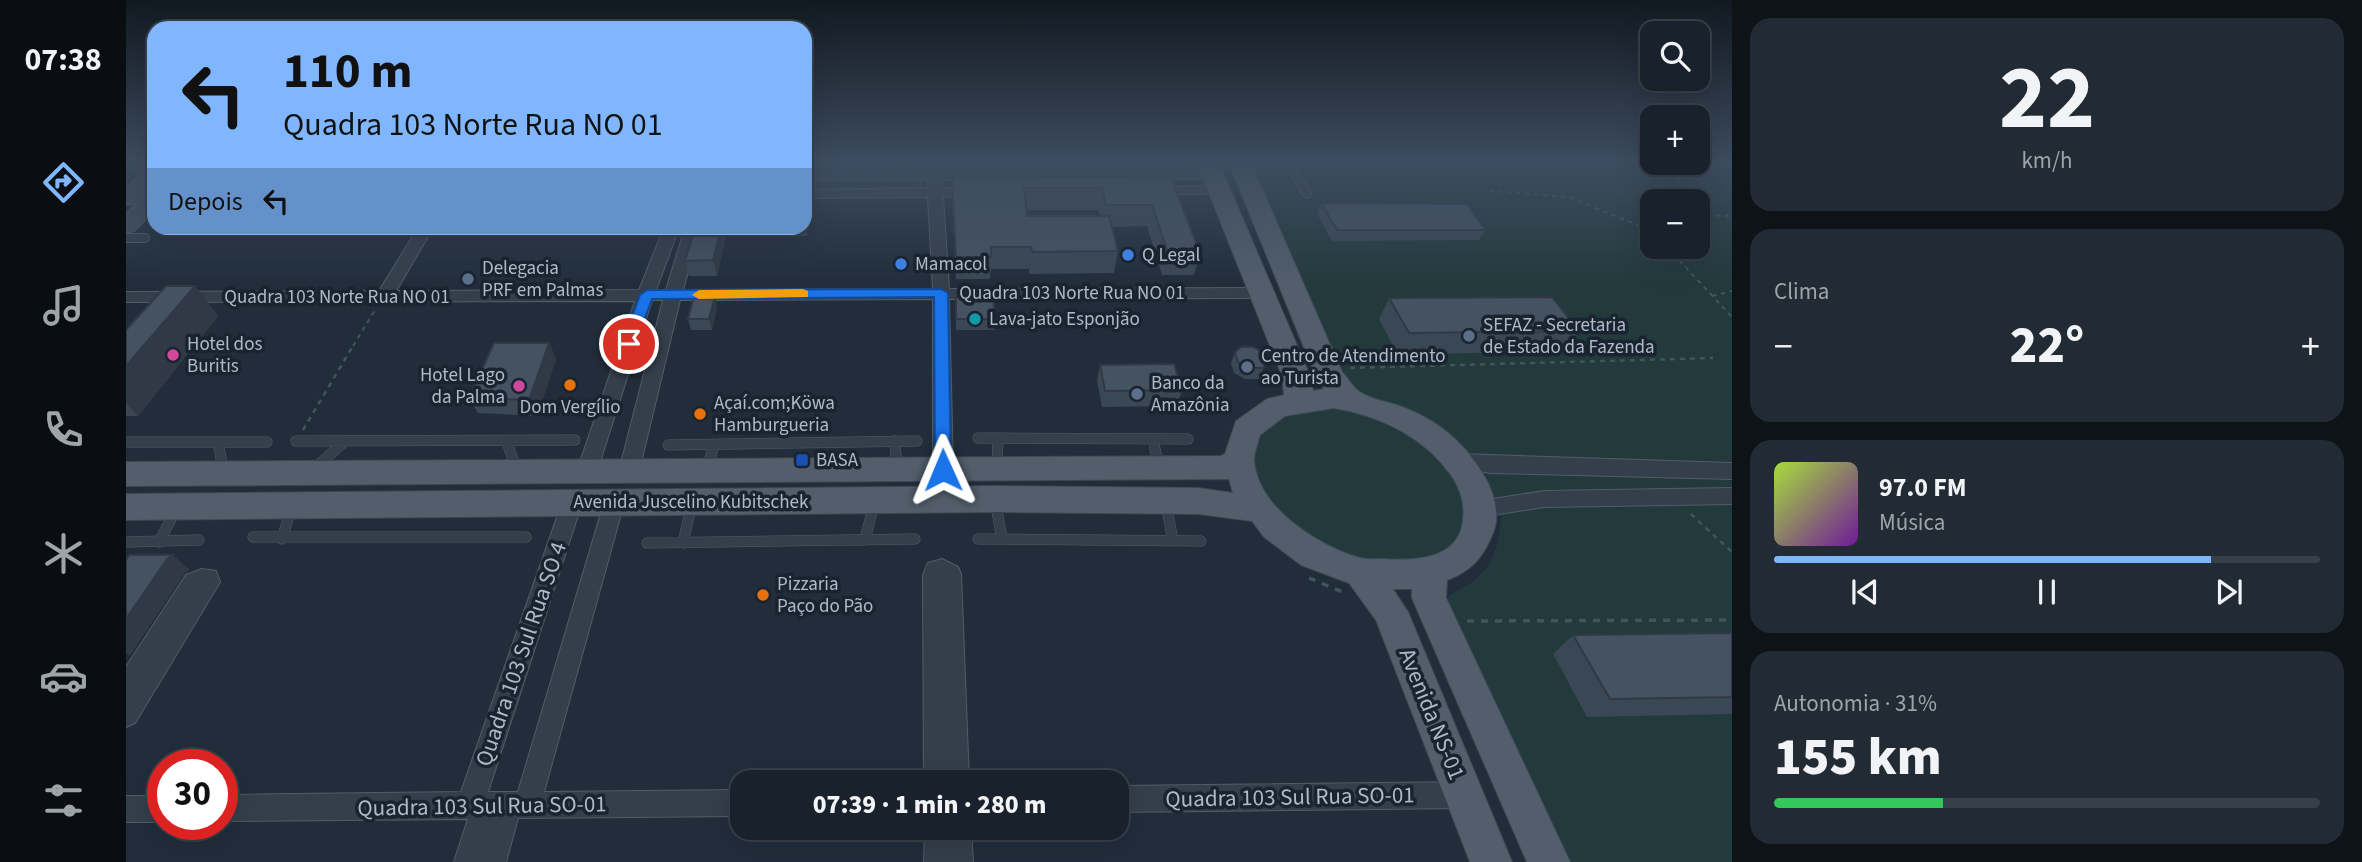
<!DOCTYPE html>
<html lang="pt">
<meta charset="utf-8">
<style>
:root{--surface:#19222c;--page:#222a34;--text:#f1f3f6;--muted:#9fa4a9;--line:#373f48;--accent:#7fb6fd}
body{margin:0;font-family:"Source Sans 3",sans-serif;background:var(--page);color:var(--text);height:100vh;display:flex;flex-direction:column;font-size:26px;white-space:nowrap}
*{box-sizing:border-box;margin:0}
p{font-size:23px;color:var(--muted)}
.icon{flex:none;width:38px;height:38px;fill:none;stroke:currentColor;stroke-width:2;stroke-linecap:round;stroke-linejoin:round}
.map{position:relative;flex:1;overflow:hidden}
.side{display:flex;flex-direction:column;gap:18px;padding:18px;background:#0e1318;width:630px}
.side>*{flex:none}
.banner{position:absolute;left:21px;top:21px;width:665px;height:214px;border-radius:21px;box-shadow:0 7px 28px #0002,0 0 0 2px var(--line);background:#7fb6fd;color:#111;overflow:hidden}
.controls{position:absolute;left:1514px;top:21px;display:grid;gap:14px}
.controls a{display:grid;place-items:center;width:70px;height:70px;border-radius:14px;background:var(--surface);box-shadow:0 7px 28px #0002,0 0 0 2px var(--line);font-size:35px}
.speed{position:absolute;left:21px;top:749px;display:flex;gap:14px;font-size:35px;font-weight:700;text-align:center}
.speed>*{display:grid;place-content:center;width:91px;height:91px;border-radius:50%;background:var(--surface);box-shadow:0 7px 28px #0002,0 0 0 2px var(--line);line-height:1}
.speed .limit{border:10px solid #d22;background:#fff;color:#111}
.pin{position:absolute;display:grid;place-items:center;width:60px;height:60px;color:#fff;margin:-30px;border:4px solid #fff;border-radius:50%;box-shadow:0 2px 7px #0007}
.me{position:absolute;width:77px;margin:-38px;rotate:359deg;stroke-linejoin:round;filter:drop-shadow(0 0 5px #0008)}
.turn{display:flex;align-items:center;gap:24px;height:147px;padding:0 21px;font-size:32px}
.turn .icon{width:91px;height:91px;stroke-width:2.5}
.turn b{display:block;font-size:49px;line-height:60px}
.then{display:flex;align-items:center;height:66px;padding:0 21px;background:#0003;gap:14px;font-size:26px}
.big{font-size:52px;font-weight:800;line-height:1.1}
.side .tile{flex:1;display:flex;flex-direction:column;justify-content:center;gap:10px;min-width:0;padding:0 24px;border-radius:21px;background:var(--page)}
.side .dial{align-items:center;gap:0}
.dial b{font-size:91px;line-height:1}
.song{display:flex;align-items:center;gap:21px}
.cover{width:84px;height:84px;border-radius:10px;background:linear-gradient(135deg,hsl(80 70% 55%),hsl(280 70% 35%))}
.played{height:7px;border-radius:4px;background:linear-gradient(90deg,var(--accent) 80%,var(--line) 80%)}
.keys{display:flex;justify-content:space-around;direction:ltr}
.heat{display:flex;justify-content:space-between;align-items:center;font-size:38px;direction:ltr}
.charge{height:10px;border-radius:5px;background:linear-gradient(90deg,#34c759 31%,var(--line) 0)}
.trip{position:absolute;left:604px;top:770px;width:399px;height:70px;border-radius:21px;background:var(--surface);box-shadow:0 7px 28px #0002,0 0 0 2px var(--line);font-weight:800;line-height:70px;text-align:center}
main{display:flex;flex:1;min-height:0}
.tab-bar{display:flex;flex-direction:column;width:126px;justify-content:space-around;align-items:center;background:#0a0e12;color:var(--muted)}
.tab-bar .icon{width:49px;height:49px}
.tab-bar .current{color:var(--accent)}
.tab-bar b{font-size:32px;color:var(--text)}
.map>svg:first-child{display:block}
.green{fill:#233a3c;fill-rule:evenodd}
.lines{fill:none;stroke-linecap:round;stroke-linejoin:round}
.lane-far1-casing{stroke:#525d69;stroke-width:10}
.lane-casing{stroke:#525d69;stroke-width:11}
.street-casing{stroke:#525d69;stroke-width:2}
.secondary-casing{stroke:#525d69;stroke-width:2}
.primary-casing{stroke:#3e4854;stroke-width:2}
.path-far2{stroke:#405759;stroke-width:2;stroke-dasharray:4.5 4.5;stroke-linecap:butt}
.path-far1{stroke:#405759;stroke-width:2.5;stroke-dasharray:5 5;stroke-linecap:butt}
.path{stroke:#405759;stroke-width:3.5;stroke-dasharray:7 7;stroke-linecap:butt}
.lane-far1{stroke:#343f4b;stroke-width:8}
.lane{stroke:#343f4b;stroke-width:10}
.street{fill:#343f4b;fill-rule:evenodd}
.secondary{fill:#424e5e;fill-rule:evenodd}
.primary{fill:#525e6b;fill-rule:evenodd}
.wall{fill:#3a4754;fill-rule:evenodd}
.shaded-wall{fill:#303945}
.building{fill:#445262;stroke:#303945;stroke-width:2}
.route{fill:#1a73e8;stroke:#114b97;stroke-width:2}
.slow{fill:#f59e0b}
.shop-dot{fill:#3f7fe0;stroke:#1a2430;stroke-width:2.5}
.service-dot{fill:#5c6f8a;stroke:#1a2430;stroke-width:2.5}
.culture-dot{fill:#0f9aa8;stroke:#1a2430;stroke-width:2.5}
.hotel-dot{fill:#d1479c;stroke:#1a2430;stroke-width:2.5}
.food-dot{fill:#e8710a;stroke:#1a2430;stroke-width:2.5}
.transit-dot{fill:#1a4fb4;stroke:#1a2430;stroke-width:2.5}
.labels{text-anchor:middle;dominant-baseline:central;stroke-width:7;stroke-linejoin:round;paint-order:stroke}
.poi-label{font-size:19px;fill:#afbac7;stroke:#1a2430;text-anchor:start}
.street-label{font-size:19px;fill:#afbac7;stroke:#1a2430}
.near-street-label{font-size:23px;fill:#afbac7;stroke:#1a2430}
</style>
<main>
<nav class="tab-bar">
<b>07:38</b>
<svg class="icon current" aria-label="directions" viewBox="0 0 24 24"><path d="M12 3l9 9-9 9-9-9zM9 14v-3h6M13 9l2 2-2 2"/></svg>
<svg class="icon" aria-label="music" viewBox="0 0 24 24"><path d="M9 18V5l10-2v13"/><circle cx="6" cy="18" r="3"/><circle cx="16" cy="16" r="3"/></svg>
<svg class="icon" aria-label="phone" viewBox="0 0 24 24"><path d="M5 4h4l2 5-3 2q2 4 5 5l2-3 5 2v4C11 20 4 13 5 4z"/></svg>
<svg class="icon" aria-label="climate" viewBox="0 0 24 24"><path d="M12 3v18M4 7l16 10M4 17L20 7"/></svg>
<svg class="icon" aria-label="car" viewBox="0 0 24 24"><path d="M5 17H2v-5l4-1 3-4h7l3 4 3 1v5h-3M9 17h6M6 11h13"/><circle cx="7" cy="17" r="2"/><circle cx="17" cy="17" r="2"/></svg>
<svg class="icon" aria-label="filters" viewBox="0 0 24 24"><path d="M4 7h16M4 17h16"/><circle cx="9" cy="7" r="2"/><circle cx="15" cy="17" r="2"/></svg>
</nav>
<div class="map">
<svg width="1606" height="862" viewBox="0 0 1606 862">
<rect width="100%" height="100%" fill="#212d3b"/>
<!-- green -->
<path class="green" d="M 1117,163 L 1606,163 L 1606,862 L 1436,862 L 1321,600 L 1324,595 L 1348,581 L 1364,564 L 1371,545 L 1376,517 L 1343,460 L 1219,386 ZM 1526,201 L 1572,201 L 1572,247 L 1526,247 Z
M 679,181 L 795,181 L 797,190 L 679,191 Z
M 1192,406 L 1228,408 L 1301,439 L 1344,495 L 1331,550 L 1261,569 L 1177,540 L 1129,482 L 1127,454 L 1138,430 L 1161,414 Z"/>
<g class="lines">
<!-- lane-far1 casing -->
<g class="lane-far1-casing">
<path id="lane-far1" d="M 1168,172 L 1181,194
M 0,238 L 19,238"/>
</g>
<!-- lane casing -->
<g class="lane-casing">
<path id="lane" d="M 852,438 L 1062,439
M 1027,439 L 1033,468
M 170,441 L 449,440
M 769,441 L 771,469
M 0,442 L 141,442
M 381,442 L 391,471
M 92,443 L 98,474
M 542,445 L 791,441
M 188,469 L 219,441
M 871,469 L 872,438
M 581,470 L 588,445
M 869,500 L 876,539
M 1040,504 L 1047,541
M 127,537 L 400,537
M 156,539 L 165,509
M 852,539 L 1075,541
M 739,540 L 748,503
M 0,542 L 73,540
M 33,542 L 51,508
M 521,543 L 789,539
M 557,543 L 566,503"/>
</g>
<!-- street casing -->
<g class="street-casing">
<path id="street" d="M 801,163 L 815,163 L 816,171 L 1087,171 L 1094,175 L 1087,179 L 816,180 L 817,188 L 849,188 L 856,192 L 849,196 L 817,197 L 823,289 L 1136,288 L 1144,293 L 1136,298 L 823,299 L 827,469 L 824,474 L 817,477 L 810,474 L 807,469 L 807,299 L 554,300 L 513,471 L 510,476 L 503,479 L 496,476 L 493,471 L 537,300 L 526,300 L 471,471 L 468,476 L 461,479 L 454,476 L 451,471 L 509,301 L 0,302 L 0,292 L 253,291 L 292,228 L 307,228 L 270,291 L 513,290 L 538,228 L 553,228 L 530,290 L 540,290 L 559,228 L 574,228 L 557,290 L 807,289 L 802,197 L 679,198 L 679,190 L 802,188 L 802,180 L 679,180 L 679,172 L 801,171 Z
M 1093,186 L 1098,187 L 1100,190 L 1098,193 L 1023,195 L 1016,191 L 1023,187 Z
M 1333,454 L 1606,463 L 1606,479 L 1365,473 L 1326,467 L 1323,462 L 1326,457 Z
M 1606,488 L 1606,504 L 1418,507 L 1354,517 L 1347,515 L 1344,509 L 1347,503 L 1354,501 L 1418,491 Z
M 446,495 L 453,497 L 456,503 L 362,792 L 392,792 L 478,503 L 481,497 L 488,495 L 495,497 L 498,503 L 418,792 L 616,790 L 616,816 L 392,818 L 380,862 L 328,862 L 342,819 L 96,821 L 96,795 L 335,792 L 436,503 L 439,497 Z
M 816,559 L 832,567 L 835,574 L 843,782 L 798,782 L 797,575 L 802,563 Z
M 76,569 L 90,571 L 94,582 L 9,723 L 0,727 L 0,667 L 60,575 Z
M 1338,782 L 1347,786 L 1351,795 L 1347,804 L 1338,808 L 990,812 L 990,786 Z
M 0,796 L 37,796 L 37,822 L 0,822 Z
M 799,828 L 845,828 L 847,862 L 798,862 Z"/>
</g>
<!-- secondary casing -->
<g class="secondary-casing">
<path id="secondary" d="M 28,167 L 28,184 L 8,204 L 0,205 L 0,188 L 21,169 Z
M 28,193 L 28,211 L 8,231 L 0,233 L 0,214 L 20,194 Z"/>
</g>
<!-- primary casing -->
<g class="primary-casing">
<path id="primary" d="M 1071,163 L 1093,163 L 1184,376 L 1187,391 L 1198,389 L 1190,377 L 1103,163 L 1125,163 L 1216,372 C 1222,378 1227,388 1234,392 C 1245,400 1266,402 1279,408 C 1315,422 1343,447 1361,481 C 1369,497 1374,516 1367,533 C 1357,557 1346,571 1321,580 L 1320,598 L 1444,862 L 1401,862 L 1286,598 L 1286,589 L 1267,589 L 1282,612 L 1386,862 L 1344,862 L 1250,620 L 1223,583 L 1175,565 L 1138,537 L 1126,521 L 1072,514 L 869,512 L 0,520 L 0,494 L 869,486 L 1072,488 L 1107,493 L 1103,479 L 0,486 L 0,462 L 1095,456 L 1099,454 L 1110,421 L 1141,399 L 1158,395 L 1156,376 ZM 1208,408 C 1254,416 1297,436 1325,475 C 1334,488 1339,503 1337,519 C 1334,560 1288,561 1257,559 C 1249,559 1239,560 1231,557 C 1191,545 1131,507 1128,460 C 1128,453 1132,442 1134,435 L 1159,416 Z"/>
</g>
<!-- path-far2 -->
<path class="path-far2" d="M 1363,191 L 1443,197 L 1526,231
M 1552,201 L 1552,178 L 1555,172 L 1566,168
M 1572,215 L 1606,216
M 1541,247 L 1606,317
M 1586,296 L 1606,291
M 227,346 L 249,310"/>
<!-- path-far1 -->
<path class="path-far1" d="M 1224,368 L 1587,358
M 177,430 L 228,344
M 1565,514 L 1606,552"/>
<!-- path -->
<path class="path" d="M 1183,578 L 1219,593
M 1341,621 L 1606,620"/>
<!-- lane-far1 -->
<use href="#lane-far1" class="lane-far1"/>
<!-- lane -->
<use href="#lane" class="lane"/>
<!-- street -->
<use href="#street" class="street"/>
<!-- secondary -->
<use href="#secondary" class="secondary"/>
<!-- primary -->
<use href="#primary" class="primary"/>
</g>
<!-- wall -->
<path class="wall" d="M 692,163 L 713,163 L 713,169 L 692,169 Z
M 743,163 L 760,163 L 760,167 L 743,167 Z
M 829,163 L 870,163 L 854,168 L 829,168 Z
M 871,163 L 926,163 L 925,168 L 888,168 Z
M 960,163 L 1025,163 L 1024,167 L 961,168 Z
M 1414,163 L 1471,163 L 1414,164 Z
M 1044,176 L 1074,253 L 1068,275 L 1036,275 L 1021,226 L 986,227 L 992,251 L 988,273 L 903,274 L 903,269 L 865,269 L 864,279 L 830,279 L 826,200 L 826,178 ZM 900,210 L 972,210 L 974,216 L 901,216 Z
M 679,186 L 686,201 L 681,236 L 651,235 L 650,228 L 679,228 Z
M 1195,203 L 1359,230 L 1353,240 L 1206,241 L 1191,214 Z
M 600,236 L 591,276 L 563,276 L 559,261 Z
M 69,286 L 92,316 L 12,416 L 0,416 L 0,330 Z
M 830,297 L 869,319 L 868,330 L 830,330 Z
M 1263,298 L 1453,331 L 1437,352 L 1271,354 L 1253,319 Z
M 591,307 L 586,330 L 565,330 L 562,319 Z
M 423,343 L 430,359 L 411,416 L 352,413 L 343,398 Z
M 1109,352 L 1141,361 L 1133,379 L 1119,379 L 1108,373 L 1105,363 Z
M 974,365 L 1056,390 L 1051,406 L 976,407 L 971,381 Z
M 1606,633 L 1606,714 L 1461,717 L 1427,654 L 1447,635 Z"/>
<!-- shaded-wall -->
<path class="shaded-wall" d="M 855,163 L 870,163 L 854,168 Z
M 684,186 L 686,201 L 681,236 L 679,220 Z
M 595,228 L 598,228 L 600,236 L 591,276 L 587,260 Z
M 69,286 L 92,316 L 12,416 L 0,403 L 0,366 Z
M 589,296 L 591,307 L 586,330 L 583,319 Z
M 423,343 L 430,359 L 411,416 L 403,400 Z
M 47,555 L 64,570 L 58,574 L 4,656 L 0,653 L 0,619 L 41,559 Z"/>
<!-- building -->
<path class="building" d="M 1044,176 L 1074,253 L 1042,253 L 1026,205 L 980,205 L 976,188 L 898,188 L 901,216 L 983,216 L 992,251 L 906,252 L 905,247 L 865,247 L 865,257 L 830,257 L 826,178 Z
M 679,186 L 684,186 L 679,220 Z
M 1195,203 L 1341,204 L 1359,230 L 1211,230 Z
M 569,228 L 595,228 L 587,260 L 559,261 Z
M 40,286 L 69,286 L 0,366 L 0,330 Z
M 568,296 L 589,296 L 583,319 L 562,319 Z
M 830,297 L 867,297 L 869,319 L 830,319 Z
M 1426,297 L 1453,331 L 1283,333 L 1263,298 Z
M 368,343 L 423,343 L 403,400 L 343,398 Z
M 1115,347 L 1127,347 L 1137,352 L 1141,361 L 1137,368 L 1123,368 L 1112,362 L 1109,352 Z
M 1048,364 L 1056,390 L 979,391 L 974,365 Z
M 3,555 L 47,555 L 41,559 L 0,619 L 0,560 Z
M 1606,633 L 1606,697 L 1484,699 L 1447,635 Z"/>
<!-- sky -->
<linearGradient id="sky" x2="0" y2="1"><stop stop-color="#121920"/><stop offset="0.57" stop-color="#3d4c60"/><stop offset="1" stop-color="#3d4c60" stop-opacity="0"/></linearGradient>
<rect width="1606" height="284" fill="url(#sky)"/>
<!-- route -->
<path class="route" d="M 815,289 L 822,293 L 825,470 L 817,476 L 809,470 L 808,297 L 526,299 L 508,347 L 503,348 L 496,344 L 514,295 L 521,290 Z"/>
<!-- slow -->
<path class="slow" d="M 677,289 L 682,291 L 682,297 L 573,299 L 566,295 L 573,290 Z"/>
<!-- markers -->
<g class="shop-dot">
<circle cx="1002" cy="255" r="7"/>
<circle cx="775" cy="264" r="7"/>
</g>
<g class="service-dot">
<circle cx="342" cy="279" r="7"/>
<circle cx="1343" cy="336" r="7"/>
<circle cx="1121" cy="367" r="7"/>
<circle cx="1011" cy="394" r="7"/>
</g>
<circle class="culture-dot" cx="849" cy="319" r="7"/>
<g class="hotel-dot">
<circle cx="47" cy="355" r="7"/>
<circle cx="393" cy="386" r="7"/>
</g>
<g class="food-dot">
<circle cx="444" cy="385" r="7"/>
<circle cx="574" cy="414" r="7"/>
<circle cx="637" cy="595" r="7"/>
</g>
<rect class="transit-dot" x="669" y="453" width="14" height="14" rx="3.5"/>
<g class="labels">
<!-- poi labels -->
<g class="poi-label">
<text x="1016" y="255">Q Legal</text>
<text x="789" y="264">Mamacol</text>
<text x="356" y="268">Delegacia<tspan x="356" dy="22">PRF em Palmas</tspan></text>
<text x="863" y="319">Lava-jato Esponjão</text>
<text x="1357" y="325">SEFAZ - Secretaria<tspan x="1357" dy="22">de Estado da Fazenda</tspan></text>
<text x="61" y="344">Hotel dos<tspan x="61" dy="22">Buritis</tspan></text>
<text x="1135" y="356">Centro de Atendimento<tspan x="1135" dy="22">ao Turista</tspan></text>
<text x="379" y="375" text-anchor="end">Hotel Lago<tspan x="379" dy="22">da Palma</tspan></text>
<text x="1025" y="383">Banco da<tspan x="1025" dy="22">Amazônia</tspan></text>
<text x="588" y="403">Açaí.com;Köwa<tspan x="588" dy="22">Hamburgueria</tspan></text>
<text x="444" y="407" text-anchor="middle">Dom Vergílio</text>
<text x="690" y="460">BASA</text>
<text x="651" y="584">Pizzaria<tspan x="651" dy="22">Paço do Pão</tspan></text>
</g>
<!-- street labels -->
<g class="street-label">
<text x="946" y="293">Quadra 103 Norte Rua NO 01</text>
<text x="211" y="297">Quadra 103 Norte Rua NO 01</text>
<text x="565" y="502">Avenida Juscelino Kubitschek</text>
</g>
<!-- near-street labels -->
<g class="near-street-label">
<text transform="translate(395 654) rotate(-71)">Quadra 103 Sul Rua SO 4</text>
<text transform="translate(1306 714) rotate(68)">Avenida NS-01</text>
<text transform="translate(1164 797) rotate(-1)">Quadra 103 Sul Rua SO-01</text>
<text transform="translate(356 806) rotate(-1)">Quadra 103 Sul Rua SO-01</text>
</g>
</g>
</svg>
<div class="controls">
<a><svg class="icon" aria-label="search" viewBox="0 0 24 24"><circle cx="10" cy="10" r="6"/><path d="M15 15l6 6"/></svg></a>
<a>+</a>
<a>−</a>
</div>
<div class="speed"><div class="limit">30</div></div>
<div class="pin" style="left:503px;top:344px;background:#d93025"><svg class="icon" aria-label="arrive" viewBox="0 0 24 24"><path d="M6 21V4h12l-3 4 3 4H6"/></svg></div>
<svg class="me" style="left:817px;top:470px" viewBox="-20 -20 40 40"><path d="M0-17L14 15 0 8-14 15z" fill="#1a73e8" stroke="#fff" stroke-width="4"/></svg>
<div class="trip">07:39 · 1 min · 280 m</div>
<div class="banner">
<div class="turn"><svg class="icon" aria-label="left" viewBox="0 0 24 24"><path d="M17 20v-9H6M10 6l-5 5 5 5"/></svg><div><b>110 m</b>Quadra 103 Norte Rua NO 01</div></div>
<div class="then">Depois<svg class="icon" aria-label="left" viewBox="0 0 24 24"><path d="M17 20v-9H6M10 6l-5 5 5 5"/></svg></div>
</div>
</div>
<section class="side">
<div class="tile dial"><b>22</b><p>km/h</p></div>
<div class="tile"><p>Clima</p>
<div class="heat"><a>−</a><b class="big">22°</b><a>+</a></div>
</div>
<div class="tile">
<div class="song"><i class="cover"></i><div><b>97.0 FM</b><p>Música</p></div></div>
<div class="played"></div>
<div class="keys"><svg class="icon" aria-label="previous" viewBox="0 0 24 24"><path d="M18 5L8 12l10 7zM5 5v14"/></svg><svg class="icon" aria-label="pause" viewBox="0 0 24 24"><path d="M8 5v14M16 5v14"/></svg><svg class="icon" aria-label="next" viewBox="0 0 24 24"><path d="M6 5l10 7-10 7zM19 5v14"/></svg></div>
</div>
<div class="tile"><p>Autonomia · 31%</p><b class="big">155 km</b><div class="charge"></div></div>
</section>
</main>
